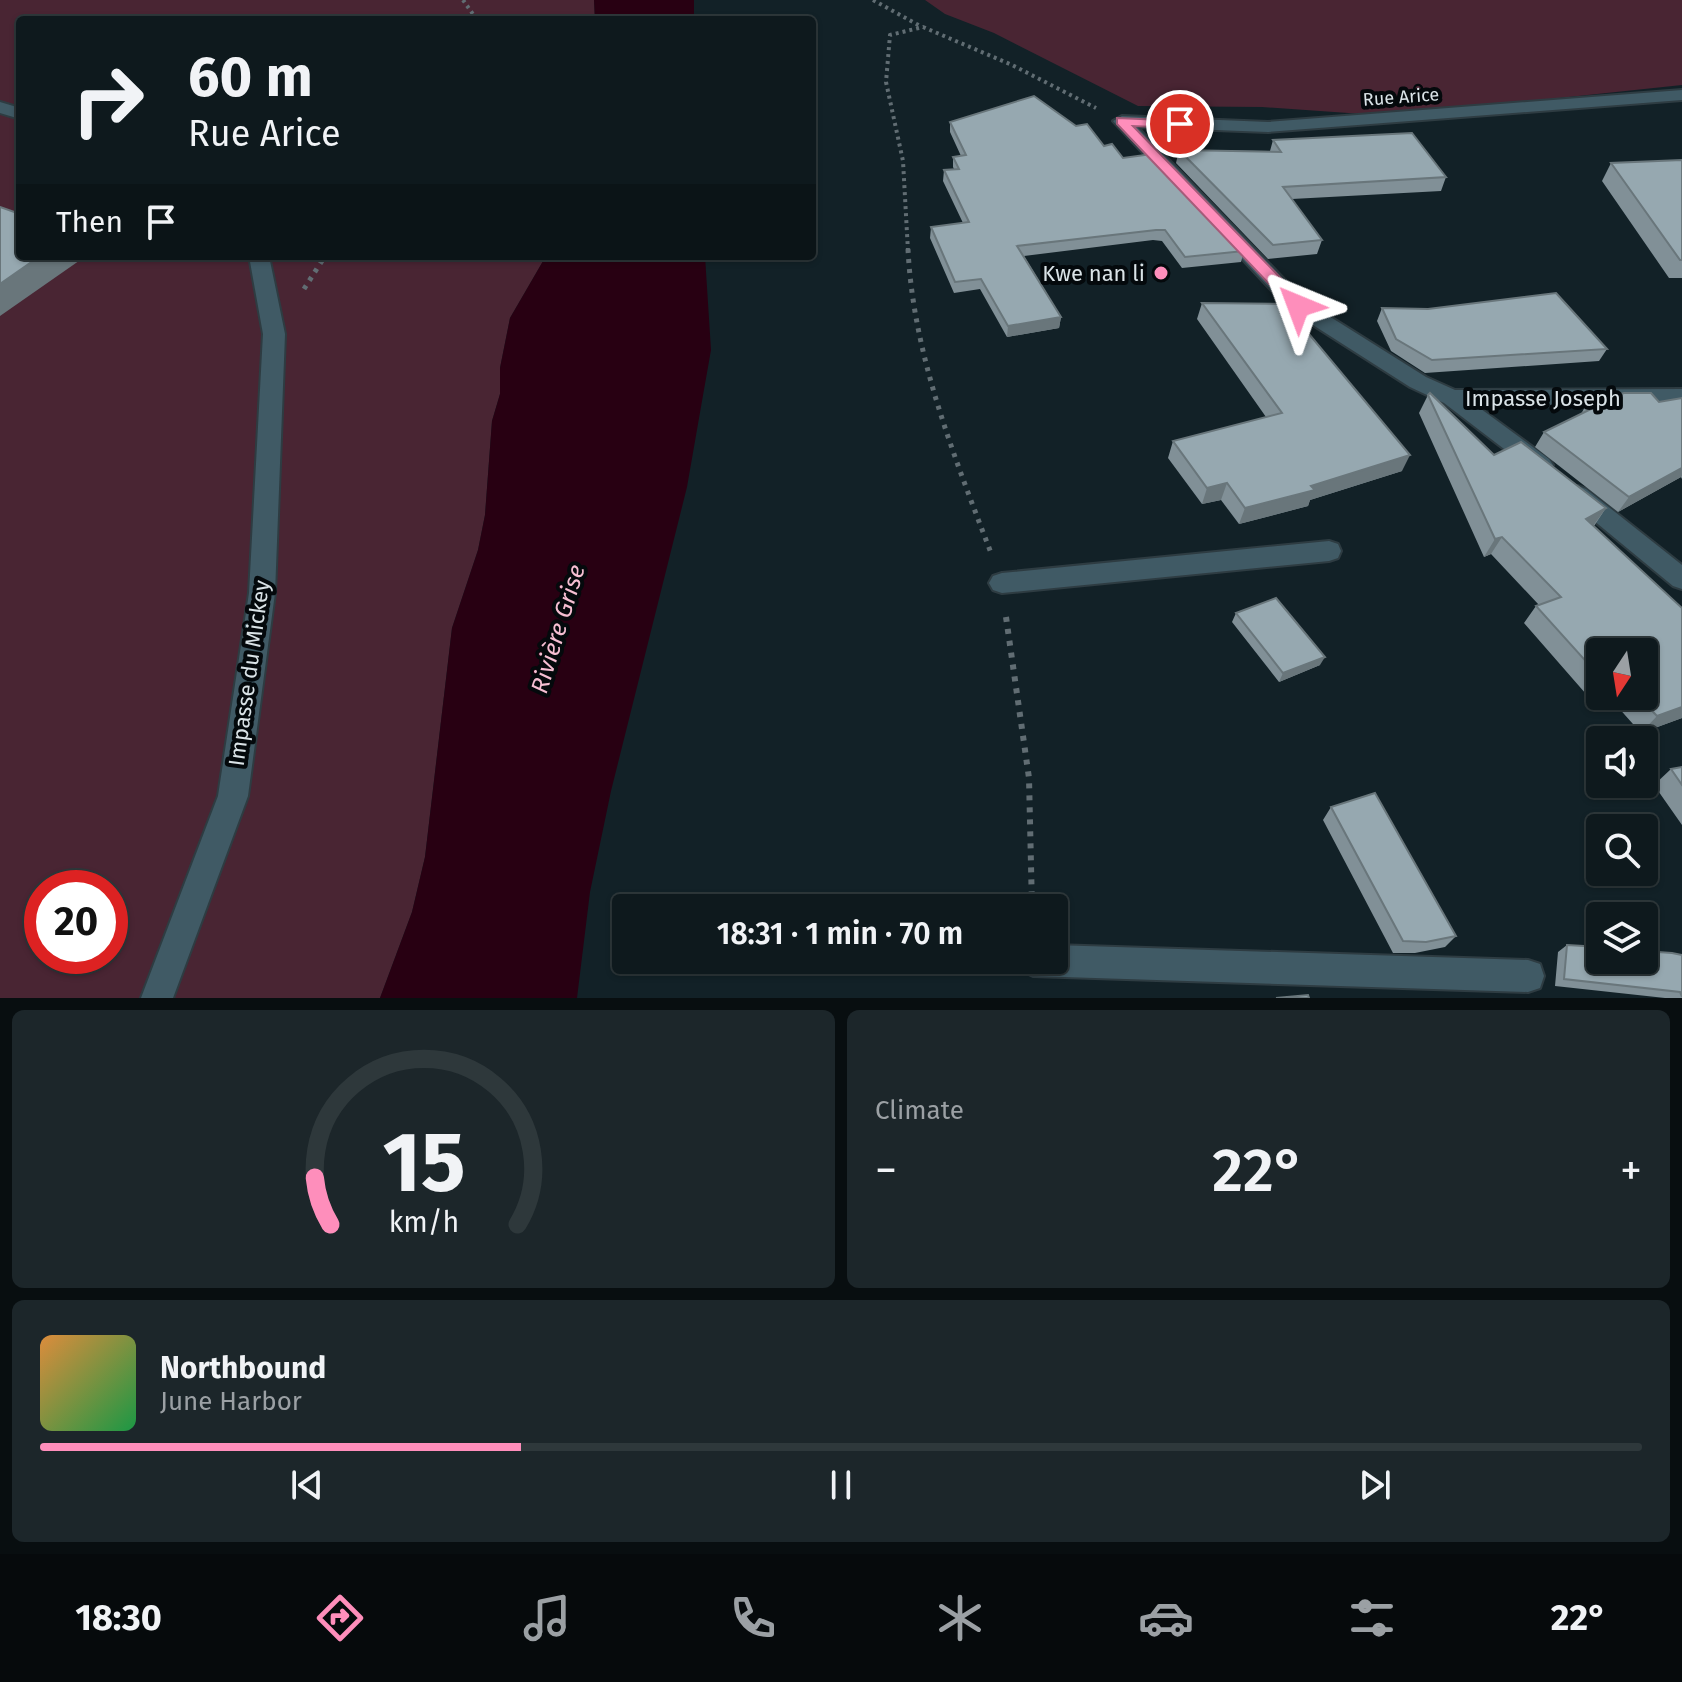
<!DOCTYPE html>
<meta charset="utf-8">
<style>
:root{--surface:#0e191d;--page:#1c262a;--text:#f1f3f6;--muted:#9ba0a4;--line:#2e383b;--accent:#fe8ebb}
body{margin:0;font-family:"Fira Sans",sans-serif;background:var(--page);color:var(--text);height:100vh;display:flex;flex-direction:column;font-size:30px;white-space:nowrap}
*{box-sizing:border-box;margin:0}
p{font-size:26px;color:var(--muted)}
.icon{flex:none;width:44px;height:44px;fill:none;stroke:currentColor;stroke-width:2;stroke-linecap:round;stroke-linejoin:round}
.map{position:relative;height:998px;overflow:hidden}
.side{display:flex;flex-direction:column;gap:12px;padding:12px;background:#080e10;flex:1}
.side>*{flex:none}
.banner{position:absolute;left:16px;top:16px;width:800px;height:244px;border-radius:8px;box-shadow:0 2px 6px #0004,0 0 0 2px var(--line);background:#0e191d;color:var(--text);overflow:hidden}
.needle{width:52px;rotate:192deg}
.tools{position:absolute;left:1586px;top:638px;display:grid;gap:16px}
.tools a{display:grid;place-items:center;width:72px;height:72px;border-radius:8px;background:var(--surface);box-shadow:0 2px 6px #0004,0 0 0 2px var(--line);font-size:40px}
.speed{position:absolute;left:24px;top:870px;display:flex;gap:16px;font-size:40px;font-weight:700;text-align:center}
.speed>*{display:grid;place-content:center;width:104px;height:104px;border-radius:50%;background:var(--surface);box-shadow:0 2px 6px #0004,0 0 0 2px var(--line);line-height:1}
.speed .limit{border:12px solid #d22;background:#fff;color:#111}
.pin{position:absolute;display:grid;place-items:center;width:68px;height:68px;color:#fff;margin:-34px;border:4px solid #fff;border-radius:50%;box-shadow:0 2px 8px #0007}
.me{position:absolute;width:88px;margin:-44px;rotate:316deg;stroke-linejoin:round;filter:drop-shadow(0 0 6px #0008)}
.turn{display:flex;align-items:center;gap:28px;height:168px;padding:0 40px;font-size:36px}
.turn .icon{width:104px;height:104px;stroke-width:2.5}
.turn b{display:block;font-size:56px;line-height:68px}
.then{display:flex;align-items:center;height:76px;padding:0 40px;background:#0003;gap:16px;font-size:30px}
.big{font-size:60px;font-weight:600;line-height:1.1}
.side .tile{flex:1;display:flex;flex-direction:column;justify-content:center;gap:12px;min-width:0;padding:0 28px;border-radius:12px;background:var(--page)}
.side .dial{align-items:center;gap:0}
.dial svg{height:208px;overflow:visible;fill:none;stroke:var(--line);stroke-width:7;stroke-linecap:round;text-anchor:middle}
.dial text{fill:var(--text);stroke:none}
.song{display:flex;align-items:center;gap:24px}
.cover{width:96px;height:96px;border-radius:12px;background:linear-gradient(135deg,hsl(30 70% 55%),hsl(140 70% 35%))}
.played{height:8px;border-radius:4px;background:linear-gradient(90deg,var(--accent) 30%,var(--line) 30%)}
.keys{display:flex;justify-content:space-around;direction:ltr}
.heat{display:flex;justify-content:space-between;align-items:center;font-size:44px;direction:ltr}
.side .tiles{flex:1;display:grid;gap:12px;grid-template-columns:1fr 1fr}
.tile:last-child{grid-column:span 2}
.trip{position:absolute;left:612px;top:894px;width:456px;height:80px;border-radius:8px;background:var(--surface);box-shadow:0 2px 6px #0004,0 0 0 2px var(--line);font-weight:600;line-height:80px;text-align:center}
.menu{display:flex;height:128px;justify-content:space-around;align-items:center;background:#060a0c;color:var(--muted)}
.menu .icon{width:56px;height:56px}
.menu .active{color:var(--accent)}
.menu b{font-size:36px;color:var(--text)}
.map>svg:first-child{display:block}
.green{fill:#492533;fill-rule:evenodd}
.water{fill:#280012}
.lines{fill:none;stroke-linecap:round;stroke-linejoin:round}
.minor-casing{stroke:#2e3c42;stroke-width:4}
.path-far2{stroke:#616d73;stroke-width:4;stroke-dasharray:3 4;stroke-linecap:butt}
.path-far1{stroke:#616d73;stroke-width:5;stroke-dasharray:4 6;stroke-linecap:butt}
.path{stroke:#616d73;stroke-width:6;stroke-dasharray:5 7;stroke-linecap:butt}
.minor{fill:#405a65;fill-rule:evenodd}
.wall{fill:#819097}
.shaded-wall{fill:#69767b}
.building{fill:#96a8b0;stroke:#69767b;stroke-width:2}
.route{fill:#fe8ebb;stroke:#a55c7a;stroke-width:2}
.poi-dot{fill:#fe8ebb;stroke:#04090c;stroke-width:3}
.labels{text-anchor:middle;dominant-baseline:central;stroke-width:8;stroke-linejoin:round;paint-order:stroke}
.far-street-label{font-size:18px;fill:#dae3e7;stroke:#04090c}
.poi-label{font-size:22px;fill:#dae3e7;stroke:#04090c;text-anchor:end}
.street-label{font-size:22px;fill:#dae3e7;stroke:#04090c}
.water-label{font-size:24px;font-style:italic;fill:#f5bed2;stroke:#04090c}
</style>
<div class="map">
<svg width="1682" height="998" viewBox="0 0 1682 998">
<rect width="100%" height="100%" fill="#122127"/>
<!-- green -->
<path class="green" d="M 0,0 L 594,0 L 595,20 L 20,20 L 20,256 L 546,256 L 510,318 L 500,368 L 500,394 L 492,421 L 485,515 L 478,550 L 452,628 L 425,857 L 412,912 L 380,998 L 0,998 ZM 42,888 L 110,888 L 110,956 L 42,956 Z
M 925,0 L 1682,0 L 1682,85 L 1391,116 L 1262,107 L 1138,106 L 994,33 L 945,14 Z"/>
<!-- water -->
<path class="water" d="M 594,0 L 694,0 L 694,20 L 595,20 Z
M 546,256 L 705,256 L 711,350 L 702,401 L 687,487 L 611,791 L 590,892 L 577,998 L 380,998 L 412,912 L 425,857 L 452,628 L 478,550 L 485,515 L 492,421 L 500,394 L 500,368 L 510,318 Z"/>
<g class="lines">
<!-- minor casing -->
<g class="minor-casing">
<path id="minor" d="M 1682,90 L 1682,100 L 1268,132 L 1137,127 L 1305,301 L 1426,377 L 1455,390 L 1682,389 L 1682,405 L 1477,406 L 1549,459 L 1553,465 L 1549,471 L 1533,471 L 1444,403 L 1410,387 L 1291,311 L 1113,121 L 1122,116 L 1268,122 Z
M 0,102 L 20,108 L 20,119 L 0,113 Z
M 249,256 L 269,256 L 285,334 L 275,593 L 248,796 L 173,998 L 141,998 L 218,796 L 249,593 L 263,334 Z
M 1578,486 L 1586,489 L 1682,565 L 1682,589 L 1673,586 L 1570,501 L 1566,495 L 1570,489 Z
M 1329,541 L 1338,544 L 1341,551 L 1338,558 L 1329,561 L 1002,593 L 993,590 L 989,583 L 993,576 L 1002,573 Z
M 1054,945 L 1528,960 L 1540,964 L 1544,976 L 1540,988 L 1528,992 L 1033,976 L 1022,971 L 1017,960 L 1054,960 Z"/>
</g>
<!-- path-far2 -->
<path class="path-far2" d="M 463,0 L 477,20
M 873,0 L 922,27
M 908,251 L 903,161 L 886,82 L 890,35 L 923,27 L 1012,65 L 1096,108"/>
<!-- path-far1 -->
<path class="path-far1" d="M 908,249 C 913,354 954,456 991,553
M 304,289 L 325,256"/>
<!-- path -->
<path class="path" d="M 1006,617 L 1029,778 L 1032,908"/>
<!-- minor -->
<use href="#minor" class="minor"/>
</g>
<!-- wall -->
<path class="wall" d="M 950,122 L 1104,146 L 1123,158 L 1244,251 L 1241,262 L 1182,268 L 1162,241 L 1153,240 L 1024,256 L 1061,317 L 1059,328 L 1007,337 L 980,289 L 954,293 L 930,238 L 931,227 L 963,223 L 943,181 L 944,170 L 954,169 L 953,167 L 953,157 L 961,156 L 950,132 Z
M 1273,140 L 1446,177 L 1441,191 L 1292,199 L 1322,240 L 1317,254 L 1268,259 L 1176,163 L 1179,150 L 1270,151 Z
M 1682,160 L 1682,278 L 1669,278 L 1602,181 L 1611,163 Z
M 1202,303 L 1402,471 L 1310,500 L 1308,506 L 1239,524 L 1221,500 L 1202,504 L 1168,458 L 1173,441 L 1266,417 L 1197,319 Z
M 1382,308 L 1607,349 L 1599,361 L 1425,373 L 1391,351 L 1377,321 Z
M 1428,395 L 1494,455 L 1606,508 L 1594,526 L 1682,608 L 1682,718 L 1641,733 L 1608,696 L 1644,696 L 1600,652 L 1600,689 L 1586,694 L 1524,623 L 1536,606 L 1539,605 L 1491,554 L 1484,557 L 1419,413 Z
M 1682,398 L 1682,479 L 1681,477 L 1618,512 L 1535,447 L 1544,432 L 1581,414 L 1586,405 L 1659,402 Z
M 1236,613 L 1320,665 L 1279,682 L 1232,622 Z
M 1682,767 L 1682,825 L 1654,785 L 1671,769 Z
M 1331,807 L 1456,936 L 1445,947 L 1415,953 L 1393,953 L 1323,820 Z
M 1567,945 L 1682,955 L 1682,998 L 1665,998 L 1555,986 L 1558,952 Z"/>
<!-- shaded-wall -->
<path class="shaded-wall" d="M 40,256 L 86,256 L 0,316 L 0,284 Z
M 1061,317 L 1059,328 L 1007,337 L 1008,326 Z
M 1410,455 L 1402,471 L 1310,500 L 1308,506 L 1239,524 L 1245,508 L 1311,486 Z
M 1682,468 L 1682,476 L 1681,477 L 1618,512 L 1629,497 Z
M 1227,483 L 1221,500 L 1202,504 L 1207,488 Z
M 1606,508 L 1593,526 L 1586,519 Z
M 1502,537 L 1491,554 L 1484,557 L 1495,539 Z
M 1325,657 L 1320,665 L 1279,682 L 1283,673 Z
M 1600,678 L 1600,689 L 1586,694 Z
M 1682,707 L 1682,718 L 1641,733 L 1657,716 Z"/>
<!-- building -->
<path class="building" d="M 1034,96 L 1076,126 L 1087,124 L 1104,146 L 1112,144 L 1123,158 L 1152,154 L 1244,251 L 1185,257 L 1165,230 L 1156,230 L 1017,246 L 1061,317 L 1008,326 L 981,279 L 955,282 L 931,227 L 969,222 L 944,170 L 959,169 L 953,157 L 966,155 L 950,122 Z
M 1412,133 L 1446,177 L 1283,187 L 1322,240 L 1273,245 L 1179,150 L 1281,152 L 1273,140 Z
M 1682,160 L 1682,260 L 1680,260 L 1611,163 Z
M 0,207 L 20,214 L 20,256 L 40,256 L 0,284 Z
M 1556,293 L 1607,349 L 1432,360 L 1396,339 L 1382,308 L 1428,309 Z
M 1202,303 L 1284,304 L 1410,455 L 1311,486 L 1315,490 L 1245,508 L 1227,483 L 1207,488 L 1173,441 L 1282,413 Z
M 1430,393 L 1494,455 L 1521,442 L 1606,508 L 1586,519 L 1682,608 L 1682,707 L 1657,716 L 1638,696 L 1644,696 L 1644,652 L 1600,652 L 1600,677 L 1536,606 L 1561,597 L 1502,537 L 1495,539 L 1428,395 Z
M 1624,393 L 1651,393 L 1659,402 L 1682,398 L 1682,468 L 1629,497 L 1544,432 L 1591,409 L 1586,405 Z
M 1276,598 L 1325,657 L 1283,673 L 1236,613 Z
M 1682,767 L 1682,785 L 1671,769 Z
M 1375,793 L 1456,936 L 1426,942 L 1403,941 L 1331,807 Z
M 1567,945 L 1600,947 L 1600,960 L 1644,960 L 1644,951 L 1672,953 L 1682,955 L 1682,997 L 1680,992 L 1564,979 Z
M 1308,995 L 1309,998 L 1276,998 Z"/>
<!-- route -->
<path class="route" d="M 1117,118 L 1185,121 L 1187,124 L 1180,128 L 1133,126 L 1304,302 L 1304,309 L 1293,309 L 1117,124 Z"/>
<!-- markers -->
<circle class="poi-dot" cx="1161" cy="273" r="8"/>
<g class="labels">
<!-- far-street labels -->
<g class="far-street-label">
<text transform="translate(1401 97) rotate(-4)">Rue Arice</text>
</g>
<!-- poi labels -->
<g class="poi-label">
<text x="1145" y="273">Kwe nan li</text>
</g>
<!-- street labels -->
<g class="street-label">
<text x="1543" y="398">Impasse Joseph</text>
<text transform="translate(249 673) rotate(-82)">Impasse du Mickey</text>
</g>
<!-- water labels -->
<g class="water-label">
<text transform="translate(558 629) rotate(-73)">Rivière Grise</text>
</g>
</g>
</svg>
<div class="tools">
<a><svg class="needle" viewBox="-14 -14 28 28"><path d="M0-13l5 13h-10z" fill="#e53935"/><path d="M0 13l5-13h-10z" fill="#9ba0a4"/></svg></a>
<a><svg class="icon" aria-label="sound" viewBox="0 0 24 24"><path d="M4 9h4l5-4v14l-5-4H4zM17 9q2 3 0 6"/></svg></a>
<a><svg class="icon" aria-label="search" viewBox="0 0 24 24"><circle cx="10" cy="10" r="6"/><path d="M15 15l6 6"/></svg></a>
<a><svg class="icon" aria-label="layers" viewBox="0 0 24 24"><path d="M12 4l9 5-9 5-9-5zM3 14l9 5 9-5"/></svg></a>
</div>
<div class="speed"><div class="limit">20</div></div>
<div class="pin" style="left:1180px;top:124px;background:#d93025"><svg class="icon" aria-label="arrive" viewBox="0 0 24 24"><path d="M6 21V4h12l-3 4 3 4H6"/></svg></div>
<svg class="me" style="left:1298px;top:306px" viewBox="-20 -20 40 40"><path d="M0-17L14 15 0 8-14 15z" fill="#fe8ebb" stroke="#fff" stroke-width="4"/></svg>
<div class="trip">18:31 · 1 min · 70 m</div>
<div class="banner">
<div class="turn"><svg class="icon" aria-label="right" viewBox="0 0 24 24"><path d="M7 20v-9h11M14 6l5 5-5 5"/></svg><div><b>60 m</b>Rue Arice</div></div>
<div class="then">Then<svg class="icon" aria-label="arrive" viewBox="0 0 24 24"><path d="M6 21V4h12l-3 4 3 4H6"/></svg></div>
</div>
</div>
<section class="side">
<div class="tiles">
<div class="tile dial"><svg viewBox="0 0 100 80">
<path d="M14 69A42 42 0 1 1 86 69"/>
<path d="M14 69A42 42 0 0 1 8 51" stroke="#fe8ebb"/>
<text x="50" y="56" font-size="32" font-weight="700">15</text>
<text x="50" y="72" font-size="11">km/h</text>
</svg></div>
<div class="tile"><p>Climate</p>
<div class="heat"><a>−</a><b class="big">22°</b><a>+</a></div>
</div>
<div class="tile">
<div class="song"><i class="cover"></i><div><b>Northbound</b><p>June Harbor</p></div></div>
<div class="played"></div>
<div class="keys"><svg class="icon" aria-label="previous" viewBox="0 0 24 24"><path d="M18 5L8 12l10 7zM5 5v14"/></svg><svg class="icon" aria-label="pause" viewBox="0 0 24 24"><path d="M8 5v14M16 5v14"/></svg><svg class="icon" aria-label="next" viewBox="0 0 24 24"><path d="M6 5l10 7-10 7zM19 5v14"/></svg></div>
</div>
</div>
</section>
<nav class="menu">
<b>18:30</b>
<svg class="icon active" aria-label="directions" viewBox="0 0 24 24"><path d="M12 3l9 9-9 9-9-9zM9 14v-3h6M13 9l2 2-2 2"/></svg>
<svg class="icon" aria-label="music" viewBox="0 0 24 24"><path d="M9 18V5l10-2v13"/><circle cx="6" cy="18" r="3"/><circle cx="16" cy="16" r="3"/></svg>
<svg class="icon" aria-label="phone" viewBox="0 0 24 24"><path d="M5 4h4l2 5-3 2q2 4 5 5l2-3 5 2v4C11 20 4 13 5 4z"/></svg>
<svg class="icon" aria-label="climate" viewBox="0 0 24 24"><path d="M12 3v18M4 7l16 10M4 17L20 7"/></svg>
<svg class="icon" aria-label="car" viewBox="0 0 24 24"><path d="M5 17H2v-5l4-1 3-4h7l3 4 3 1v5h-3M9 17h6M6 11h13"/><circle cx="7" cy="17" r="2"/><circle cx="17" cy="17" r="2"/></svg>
<svg class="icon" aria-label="filters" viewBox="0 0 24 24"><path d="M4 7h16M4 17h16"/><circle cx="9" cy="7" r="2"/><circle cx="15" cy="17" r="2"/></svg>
<b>22°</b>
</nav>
